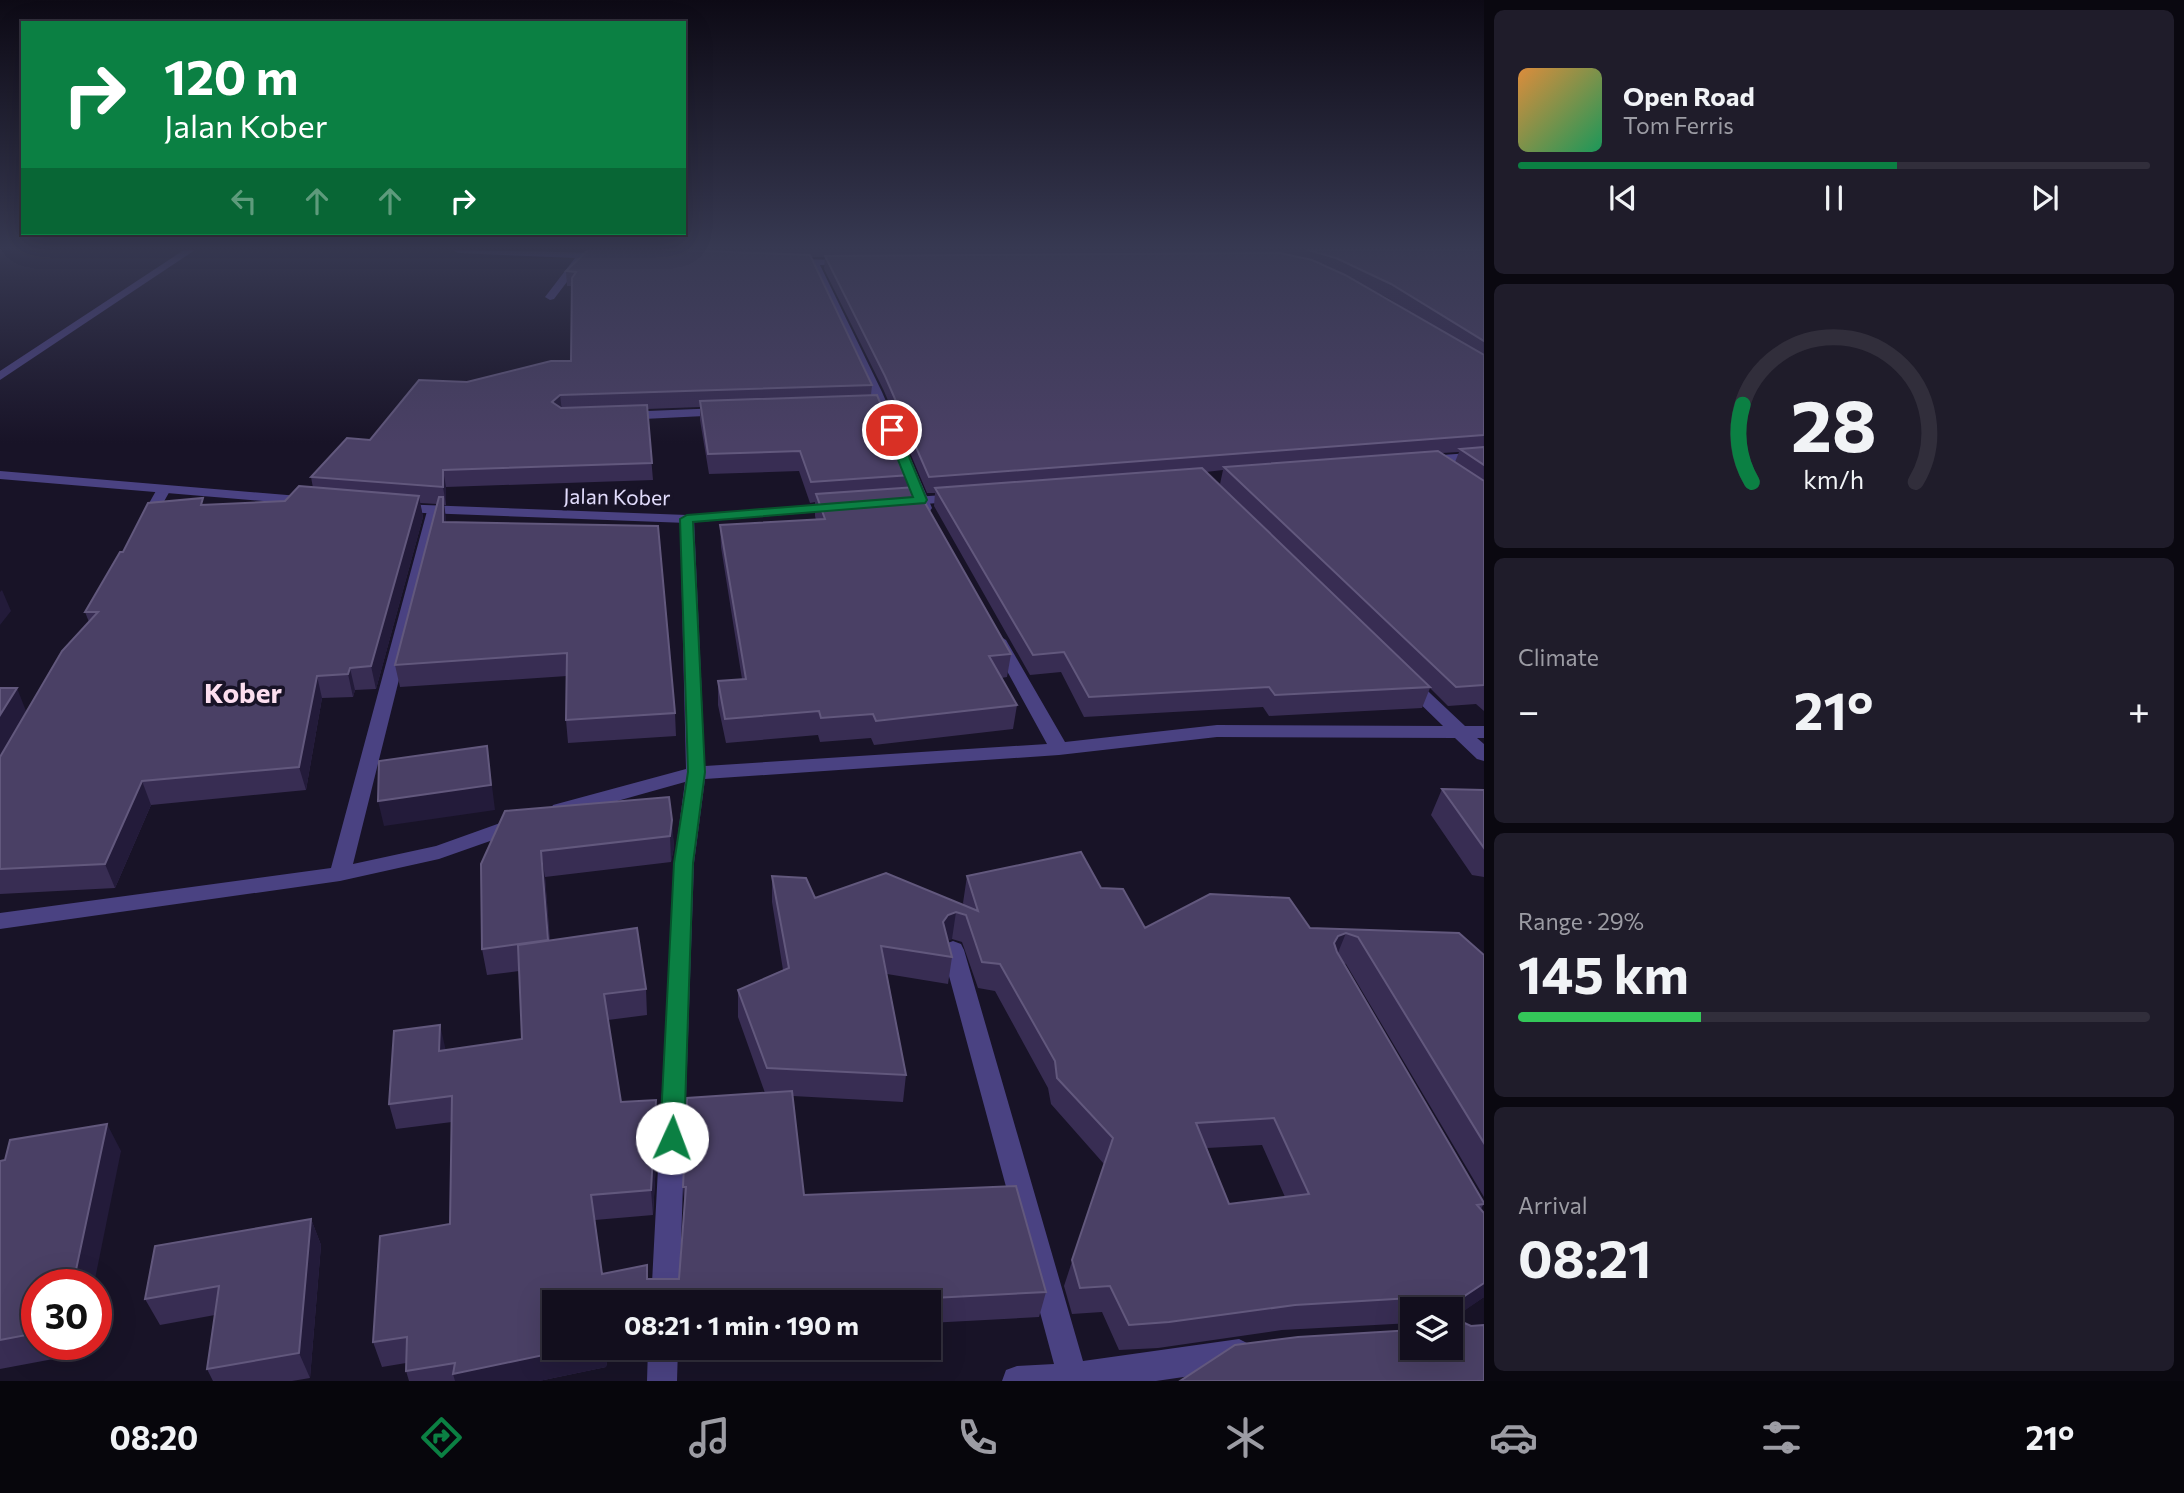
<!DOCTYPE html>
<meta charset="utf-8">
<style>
:root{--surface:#120e1d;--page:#1f1c2a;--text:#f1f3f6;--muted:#9c9ca4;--line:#312e3b;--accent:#0b8043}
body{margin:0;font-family:Commissioner,sans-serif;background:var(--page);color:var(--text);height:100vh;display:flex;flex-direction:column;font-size:26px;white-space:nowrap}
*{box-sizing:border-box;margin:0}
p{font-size:23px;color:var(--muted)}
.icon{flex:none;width:38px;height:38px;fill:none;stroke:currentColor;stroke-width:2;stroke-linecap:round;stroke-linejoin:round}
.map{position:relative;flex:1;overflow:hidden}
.sheet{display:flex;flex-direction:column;gap:10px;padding:10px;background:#0a0810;width:700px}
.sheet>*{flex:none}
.guide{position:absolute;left:21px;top:21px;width:665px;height:214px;border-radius:0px;box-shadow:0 7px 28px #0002,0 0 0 2px var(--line);background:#0b8043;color:#fff;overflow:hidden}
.buttons{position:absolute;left:1400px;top:1297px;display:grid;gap:14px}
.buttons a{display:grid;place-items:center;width:63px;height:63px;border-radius:0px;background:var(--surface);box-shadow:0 7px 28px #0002,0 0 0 2px var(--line);font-size:35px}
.speed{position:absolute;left:21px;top:1269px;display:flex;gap:14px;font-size:35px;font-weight:700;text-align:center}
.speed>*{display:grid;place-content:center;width:91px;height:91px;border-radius:50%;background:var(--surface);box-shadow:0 7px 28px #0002,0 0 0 2px var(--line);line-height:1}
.speed .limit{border:10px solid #d22;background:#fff;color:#111}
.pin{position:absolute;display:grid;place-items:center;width:60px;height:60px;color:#fff;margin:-30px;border:4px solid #fff;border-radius:50%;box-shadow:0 2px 7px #0007}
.me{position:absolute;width:77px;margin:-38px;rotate:2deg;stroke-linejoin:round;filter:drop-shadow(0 0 5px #0008)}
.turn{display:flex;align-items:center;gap:24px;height:147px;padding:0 28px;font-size:32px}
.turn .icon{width:91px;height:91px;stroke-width:2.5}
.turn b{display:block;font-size:49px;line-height:60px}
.lanes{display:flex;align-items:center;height:66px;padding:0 28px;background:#0003;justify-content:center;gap:35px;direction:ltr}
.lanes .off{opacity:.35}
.big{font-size:52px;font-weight:700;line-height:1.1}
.sheet .widget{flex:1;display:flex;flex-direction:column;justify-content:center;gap:10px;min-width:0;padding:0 24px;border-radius:10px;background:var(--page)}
.sheet .dial{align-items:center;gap:0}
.dial svg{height:182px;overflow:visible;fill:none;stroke:var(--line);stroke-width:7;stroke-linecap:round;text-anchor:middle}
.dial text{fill:var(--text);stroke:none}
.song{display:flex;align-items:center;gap:21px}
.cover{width:84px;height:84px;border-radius:10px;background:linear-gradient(135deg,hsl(30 70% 55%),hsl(150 70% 35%))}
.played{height:7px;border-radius:4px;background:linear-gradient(90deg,var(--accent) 60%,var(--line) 60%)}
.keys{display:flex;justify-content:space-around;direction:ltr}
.heat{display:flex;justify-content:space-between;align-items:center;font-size:38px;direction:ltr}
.charge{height:10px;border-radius:5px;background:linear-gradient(90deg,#34c759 29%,var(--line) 0)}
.trip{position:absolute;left:542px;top:1290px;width:399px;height:70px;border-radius:0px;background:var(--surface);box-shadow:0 7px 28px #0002,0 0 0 2px var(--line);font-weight:700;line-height:70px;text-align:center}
.tab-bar{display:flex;height:112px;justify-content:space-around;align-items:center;background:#07060c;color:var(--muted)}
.tab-bar .icon{width:49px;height:49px}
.tab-bar .selected{color:var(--accent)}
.tab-bar b{font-size:32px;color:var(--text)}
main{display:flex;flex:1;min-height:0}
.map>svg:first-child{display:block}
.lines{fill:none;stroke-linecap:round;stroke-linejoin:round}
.minor{fill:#4a4282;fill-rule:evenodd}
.tertiary{fill:#4a4282;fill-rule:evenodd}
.wall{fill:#382d53;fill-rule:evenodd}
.shaded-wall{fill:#231b3a}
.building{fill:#4a4065;stroke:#62587d;stroke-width:2;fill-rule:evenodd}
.route{fill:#0b8043;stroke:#07532c;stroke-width:2}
.labels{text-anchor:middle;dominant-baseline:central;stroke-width:7;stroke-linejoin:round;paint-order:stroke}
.far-street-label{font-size:21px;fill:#e2dcfc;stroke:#181327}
.quarter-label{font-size:28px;font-weight:bold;fill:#fcdeef;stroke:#181327}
</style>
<main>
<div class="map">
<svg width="1484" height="1381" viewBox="0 0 1484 1381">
<rect width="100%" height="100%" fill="#181327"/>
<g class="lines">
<!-- minor -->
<path class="minor" d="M 184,250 L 195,250 L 0,380 L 0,371 Z
M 453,250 L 606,253 L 611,256 L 606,259 L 585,258 L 554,299 L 550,300 L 545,297 L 575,258 L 458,253 Z
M 791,259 L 847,260 L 852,263 L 847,266 L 820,265 L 882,392 L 932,508 L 930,511 L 925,512 L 918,508 L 870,392 L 810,265 L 788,264 L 788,260 Z
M 721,408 L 725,409 L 725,415 L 623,420 L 617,416 L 623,412 Z
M 164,485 L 171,489 L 152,523 L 145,527 L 140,526 L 138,523 L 157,489 Z
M 434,507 L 441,511 L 353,864 L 436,846 L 517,817 L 524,819 L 527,824 L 524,829 L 439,859 L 340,881 L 0,929 L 0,913 L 331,868 L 427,511 Z
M 687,515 L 694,519 L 705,766 L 1047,744 L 990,640 L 998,635 L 1006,640 L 1065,742 L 1217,725 L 1443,726 L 1402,686 L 1399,682 L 1408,677 L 1414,678 L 1465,726 L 1484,726 L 1484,738 L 1477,738 L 1484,744 L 1484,761 L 1477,759 L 1455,738 L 1217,737 L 1059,755 L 705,779 L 694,863 L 679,1302 L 651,1302 L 674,863 L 685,782 L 560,817 L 553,815 L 550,810 L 553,805 L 686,769 L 680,519 Z
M 953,941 L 961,944 L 964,950 L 1083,1361 L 1239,1339 L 1249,1344 L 1254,1354 L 1249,1364 L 1239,1369 L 1156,1381 L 1002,1381 L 1006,1370 L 1017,1366 L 1054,1364 L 942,950 L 945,944 Z
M 648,1348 L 678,1348 L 677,1381 L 647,1381 Z"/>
<!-- tertiary -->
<path class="tertiary" d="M 1484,452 L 1484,460 L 1428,464 L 1421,460 L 1428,456 Z
M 0,471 L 311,497 L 318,501 L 311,505 L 0,479 Z
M 957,494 L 962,495 L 962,501 L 901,506 L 894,502 L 901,498 Z
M 838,503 L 845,507 L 843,510 L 687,523 L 398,512 L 391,508 L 398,504 L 687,515 Z"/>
</g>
<!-- wall -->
<path class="wall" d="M 588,250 L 1484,250 L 1484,711 L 1476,704 L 1448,706 L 1430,688 L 1422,708 L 1269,716 L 1263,707 L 1084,717 L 1061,672 L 1030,675 L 934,506 L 935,493 L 927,493 L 884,391 L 824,269 L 825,257 L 811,257 L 872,385 L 871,395 L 910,475 L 909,487 L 1011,654 L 1007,677 L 1001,678 L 1017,705 L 1013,729 L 874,745 L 871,738 L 820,742 L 818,735 L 726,743 L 718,705 L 718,681 L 742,679 L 721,547 L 720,525 L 816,520 L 815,516 L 815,502 L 810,503 L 799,471 L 709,474 L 700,420 L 700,407 L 647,409 L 653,480 L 446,487 L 446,505 L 444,505 L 446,522 L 675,713 L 676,736 L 568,743 L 566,720 L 567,676 L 400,687 L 395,665 L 437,504 L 420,503 L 423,517 L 376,689 L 355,690 L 353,697 L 322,698 L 306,790 L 151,805 L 115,888 L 0,894 L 0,757 L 89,622 L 85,612 L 123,552 L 205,505 L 285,501 L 313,488 L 311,477 L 370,440 L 467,382 L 571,361 L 572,286 L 567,286 L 566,271 ZM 1367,288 L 1386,297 L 1418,317 ZM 1459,452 L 1455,462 L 1442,453 ZM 1223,470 L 1220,484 L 1334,595 L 1206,472 Z
M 1442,789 L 1484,790 L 1484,877 L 1472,875 L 1431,815 Z
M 669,797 L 674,847 L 671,862 L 545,877 L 550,941 L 646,989 L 647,1015 L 608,1020 L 621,1102 L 656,1100 L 658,1126 L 653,1215 L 595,1220 L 602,1274 L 648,1279 L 679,1279 L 685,1210 L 683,1187 L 765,1093 L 738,1017 L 738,990 L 783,970 L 772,902 L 772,876 L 815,898 L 964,905 L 963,903 L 967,876 L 1101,888 L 1145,928 L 1310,928 L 1459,933 L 1484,955 L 1484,1197 L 1346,964 L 1343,963 L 1484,1203 L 1481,1209 L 1484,1297 L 1454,1317 L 1451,1348 L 1451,1309 L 1412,1309 L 1412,1323 L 1282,1330 L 1158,1348 L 1119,1350 L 1102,1312 L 1072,1314 L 1064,1286 L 1104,1164 L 1051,1104 L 1048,1088 L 995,991 L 978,988 L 962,942 L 952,939 L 948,940 L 952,957 L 948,984 L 887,974 L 906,1075 L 903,1102 L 793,1096 L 804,1195 L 1046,1292 L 1039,1317 L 929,1323 L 929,1302 L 555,1302 L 555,1348 L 610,1348 L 606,1367 L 539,1381 L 409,1381 L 406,1371 L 406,1363 L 382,1367 L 373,1342 L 450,1224 L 452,1122 L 396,1129 L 389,1104 L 446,1050 L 522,1039 L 519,971 L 487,975 L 482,949 L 481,864 ZM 1262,1145 L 1285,1197 L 1229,1204 L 1207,1148 Z
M 121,1151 L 37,1284 L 37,1344 L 82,1344 L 80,1354 L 0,1369 L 0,1161 Z
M 311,1219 L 321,1245 L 310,1378 L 292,1381 L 213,1381 L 207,1369 L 215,1315 L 160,1325 L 145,1299 Z
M 680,1348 L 766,1348 L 766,1362 L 680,1358 Z"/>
<!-- shaded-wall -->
<path class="shaded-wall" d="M 560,395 L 562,411 L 552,402 Z
M 443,470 L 446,487 L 446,505 L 443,487 Z
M 419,496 L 423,517 L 376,689 L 371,666 Z
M 443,497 L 446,518 L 446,543 L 443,522 Z
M 2,590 L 11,611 L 0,625 L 0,592 Z
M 350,668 L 355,690 L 353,697 L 348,674 Z
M 317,676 L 322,698 L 306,790 L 299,767 Z
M 17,688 L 26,711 L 0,757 L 0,715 Z
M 487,746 L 495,810 L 384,826 L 378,801 Z
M 142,781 L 151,805 L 115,888 L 105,864 Z
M 672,820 L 674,847 L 671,862 L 670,836 Z
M 541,851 L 545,877 L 551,967 L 548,940 Z
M 956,912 L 952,939 L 944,942 L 943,922 L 948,915 Z
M 1346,933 L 1335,960 L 1334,943 L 1338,936 Z
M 440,1025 L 446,1051 L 439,1051 Z
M 656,1100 L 658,1126 L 653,1215 L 651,1190 Z
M 107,1124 L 121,1151 L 94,1284 L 73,1284 Z
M 311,1219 L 321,1245 L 310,1378 L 299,1353 Z
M 647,1265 L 649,1290 L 678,1294 L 679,1302 L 637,1302 L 647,1279 Z
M 1484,1283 L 1484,1297 L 1451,1320 L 1451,1309 L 1445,1309 Z
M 74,1344 L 82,1344 L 80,1354 Z
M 577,1348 L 610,1348 L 606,1367 L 539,1381 L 455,1381 L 453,1374 Z"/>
<!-- building -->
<path class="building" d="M 588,250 L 672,250 L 810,255 L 872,385 L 560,395 L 552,402 L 561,408 L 647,405 L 652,463 L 443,470 L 443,487 L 311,477 L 347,438 L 370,440 L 419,380 L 467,382 L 551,361 L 571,361 L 572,278 L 576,272 L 566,271 Z
M 1308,250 L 1484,250 L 1484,341 L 1391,284 L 1336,258 Z
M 1280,253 L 1312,260 L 1345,275 L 1484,355 L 1484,435 L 929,477 L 885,376 L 825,256 Z
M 877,395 L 910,475 L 811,482 L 800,451 L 708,454 L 700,401 Z
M 1484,447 L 1484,465 L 1460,449 Z
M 1438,451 L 1484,481 L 1484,685 L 1456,687 L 1224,467 Z
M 1202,468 L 1430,687 L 1275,695 L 1269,687 L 1089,697 L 1064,652 L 1033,655 L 935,488 Z
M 299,486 L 419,496 L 371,666 L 350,668 L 348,674 L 317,676 L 299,767 L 142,781 L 105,864 L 0,869 L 0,757 L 62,651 L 98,612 L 85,612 L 120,552 L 123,552 L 148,503 L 203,498 L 201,505 L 285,501 Z
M 916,487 L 1011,654 L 989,656 L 1017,705 L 876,721 L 873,714 L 821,718 L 819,711 L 725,719 L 718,681 L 746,679 L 720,525 L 825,519 L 816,494 Z
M 439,497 L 443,497 L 443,522 L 658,526 L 675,713 L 566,720 L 567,653 L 395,665 Z
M 0,688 L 17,688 L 0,715 Z
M 487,746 L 491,785 L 378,801 L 379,761 Z
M 1442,789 L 1484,790 L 1484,848 Z
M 669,797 L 672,820 L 670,836 L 541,851 L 548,940 L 482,949 L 481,864 L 505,811 Z
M 1081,852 L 1101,888 L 1123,889 L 1145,928 L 1210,894 L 1289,898 L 1310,928 L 1459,933 L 1484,955 L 1484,1143 L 1358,937 L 1346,933 L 1338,936 L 1334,943 L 1337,952 L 1484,1203 L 1484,1204 L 1477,1205 L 1484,1213 L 1484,1283 L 1445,1309 L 1431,1309 L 1431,1299 L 1428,1297 L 1295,1305 L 1169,1322 L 1129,1325 L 1110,1286 L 1080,1288 L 1072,1260 L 1113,1138 L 1057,1078 L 1055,1061 L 1000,964 L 982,962 L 966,915 L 956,912 L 948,915 L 943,922 L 952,957 L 881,946 L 906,1075 L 767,1068 L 738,990 L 789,968 L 772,876 L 806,878 L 815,898 L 886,873 L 978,911 L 967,876 ZM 1274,1118 L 1309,1194 L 1229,1204 L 1196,1123 Z
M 637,928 L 646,989 L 604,994 L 621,1102 L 656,1100 L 651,1190 L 591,1195 L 602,1274 L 647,1265 L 647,1279 L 679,1279 L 686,1187 L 683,1187 L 687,1098 L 792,1091 L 804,1195 L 1016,1186 L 1046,1292 L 857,1302 L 678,1302 L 678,1294 L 637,1302 L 555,1302 L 555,1348 L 577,1348 L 453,1374 L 455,1363 L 406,1371 L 407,1337 L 373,1342 L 380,1236 L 450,1224 L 452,1096 L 389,1104 L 394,1031 L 440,1025 L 439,1051 L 522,1039 L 518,945 Z
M 107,1124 L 73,1284 L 37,1284 L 37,1333 L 0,1340 L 0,1161 L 5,1160 L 10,1140 Z
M 311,1219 L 299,1353 L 207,1369 L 219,1286 L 145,1299 L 155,1246 Z
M 1459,1317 L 1460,1321 L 1471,1326 L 1484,1325 L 1484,1381 L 1180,1381 L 1235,1345 L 1298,1337 L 1412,1330 L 1412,1348 L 1451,1348 L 1451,1318 Z"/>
<!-- sky -->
<linearGradient id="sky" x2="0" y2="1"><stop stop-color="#0d0a15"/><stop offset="0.56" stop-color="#373952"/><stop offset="1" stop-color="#373952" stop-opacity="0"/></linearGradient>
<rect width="1484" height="443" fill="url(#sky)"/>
<!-- route -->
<path class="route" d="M 892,427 L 898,430 L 927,500 L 925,503 L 693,522 L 705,772 L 693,863 L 684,1138 L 680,1145 L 672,1148 L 664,1145 L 660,1138 L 674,863 L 688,772 L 680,519 L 687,515 L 913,497 L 886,430 Z"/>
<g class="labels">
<!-- far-street labels -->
<g class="far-street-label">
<text transform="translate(617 496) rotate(1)">Jalan Kober</text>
</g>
<!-- quarter labels -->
<g class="quarter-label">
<text x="243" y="692">Kober</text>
</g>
</g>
</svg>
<div class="buttons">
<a><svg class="icon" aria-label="layers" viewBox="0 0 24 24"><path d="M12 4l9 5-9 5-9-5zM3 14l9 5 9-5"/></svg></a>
</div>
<div class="speed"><div class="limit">30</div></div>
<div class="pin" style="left:892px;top:430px;background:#d93025"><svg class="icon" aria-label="arrive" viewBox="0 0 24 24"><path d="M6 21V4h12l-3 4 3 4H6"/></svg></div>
<svg class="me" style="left:672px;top:1138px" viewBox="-20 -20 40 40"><circle r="19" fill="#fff"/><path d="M0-13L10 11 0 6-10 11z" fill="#0b8043"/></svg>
<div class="trip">08:21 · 1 min · 190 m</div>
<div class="guide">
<div class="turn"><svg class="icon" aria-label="right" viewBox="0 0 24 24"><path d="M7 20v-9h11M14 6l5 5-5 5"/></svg><div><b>120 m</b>Jalan Kober</div></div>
<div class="lanes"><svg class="icon off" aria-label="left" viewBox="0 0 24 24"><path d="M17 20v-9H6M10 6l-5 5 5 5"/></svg><svg class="icon off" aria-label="ahead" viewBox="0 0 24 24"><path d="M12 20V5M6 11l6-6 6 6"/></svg><svg class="icon off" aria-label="ahead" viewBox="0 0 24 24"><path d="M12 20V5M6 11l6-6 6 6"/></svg><svg class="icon" aria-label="right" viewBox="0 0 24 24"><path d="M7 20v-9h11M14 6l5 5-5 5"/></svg></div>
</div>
</div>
<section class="sheet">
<div class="widget">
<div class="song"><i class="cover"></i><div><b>Open Road</b><p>Tom Ferris</p></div></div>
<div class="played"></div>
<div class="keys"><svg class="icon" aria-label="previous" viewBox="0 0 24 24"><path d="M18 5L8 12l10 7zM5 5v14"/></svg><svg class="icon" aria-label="pause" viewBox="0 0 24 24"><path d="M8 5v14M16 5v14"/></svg><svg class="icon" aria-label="next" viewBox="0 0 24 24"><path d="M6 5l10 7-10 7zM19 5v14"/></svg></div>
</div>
<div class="widget dial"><svg viewBox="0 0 100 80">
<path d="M14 69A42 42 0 1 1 86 69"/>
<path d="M14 69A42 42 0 0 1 10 35" stroke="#0b8043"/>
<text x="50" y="56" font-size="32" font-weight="700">28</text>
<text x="50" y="72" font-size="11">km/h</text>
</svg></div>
<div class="widget"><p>Climate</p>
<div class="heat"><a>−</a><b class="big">21°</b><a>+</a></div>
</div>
<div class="widget"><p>Range · 29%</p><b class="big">145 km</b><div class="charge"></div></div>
<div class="widget"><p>Arrival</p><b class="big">08:21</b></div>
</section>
</main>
<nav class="tab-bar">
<b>08:20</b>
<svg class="icon selected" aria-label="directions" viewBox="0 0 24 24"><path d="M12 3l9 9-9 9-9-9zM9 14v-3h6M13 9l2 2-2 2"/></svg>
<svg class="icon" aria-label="music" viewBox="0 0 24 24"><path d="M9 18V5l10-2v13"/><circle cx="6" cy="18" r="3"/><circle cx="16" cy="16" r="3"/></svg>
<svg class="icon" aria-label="phone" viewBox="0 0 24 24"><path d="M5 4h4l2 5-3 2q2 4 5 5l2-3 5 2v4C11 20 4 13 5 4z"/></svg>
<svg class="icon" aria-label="climate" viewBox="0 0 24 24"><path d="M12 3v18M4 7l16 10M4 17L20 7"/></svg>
<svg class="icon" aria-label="car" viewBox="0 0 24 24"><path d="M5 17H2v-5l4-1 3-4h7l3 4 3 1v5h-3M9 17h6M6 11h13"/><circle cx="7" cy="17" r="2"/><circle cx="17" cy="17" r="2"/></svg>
<svg class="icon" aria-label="filters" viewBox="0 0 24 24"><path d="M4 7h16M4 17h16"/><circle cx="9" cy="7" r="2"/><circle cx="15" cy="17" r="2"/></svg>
<b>21°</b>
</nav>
